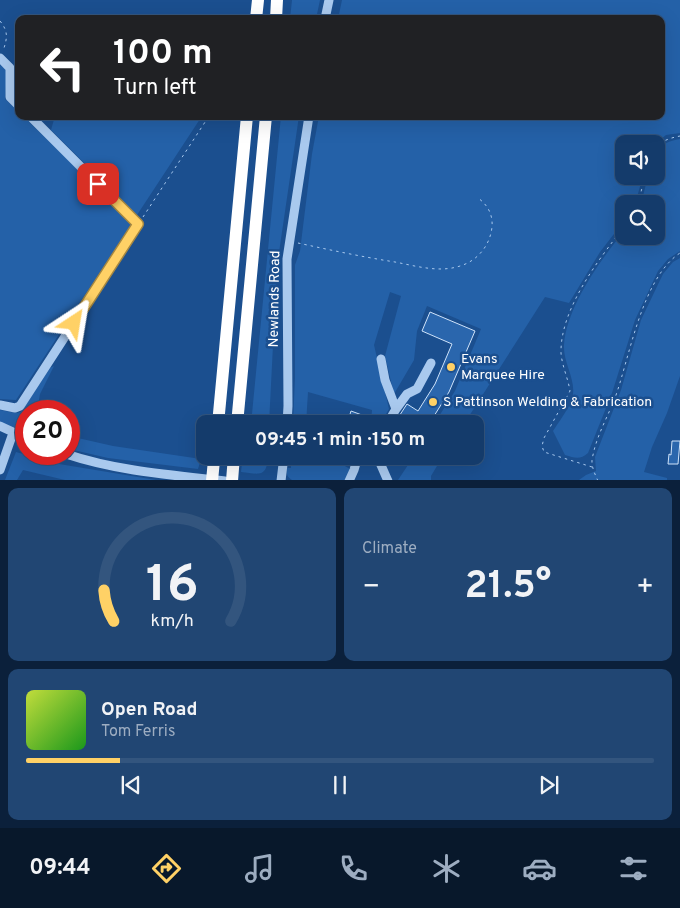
<!DOCTYPE html>
<meta charset="utf-8">
<style>
:root{--surface:#143b6b;--page:#214673;--text:#f1f3f6;--muted:#9dadc1;--line:#33557e;--accent:#ffd166}
body{margin:0;font-family:Overpass,sans-serif;background:var(--page);color:var(--text);height:100vh;display:flex;flex-direction:column;font-size:19px;white-space:nowrap}
*{box-sizing:border-box;margin:0}
p{font-size:16px;color:var(--muted)}
.icon{flex:none;width:28px;height:28px;fill:none;stroke:currentColor;stroke-width:2;stroke-linecap:round;stroke-linejoin:round}
.map{position:relative;height:480px;overflow:hidden}
.panel{display:flex;flex-direction:column;gap:8px;padding:8px;background:#0b203b;flex:1}
.panel>*{flex:none}
.hud{position:absolute;left:15px;top:15px;width:650px;height:105px;border-radius:10px;box-shadow:0 5px 20px #0002,0 0 0 1px var(--line);background:#202124;color:#fff;overflow:hidden}
.controls{position:absolute;left:615px;top:135px;display:grid;gap:10px}
.controls a{display:grid;place-items:center;width:50px;height:50px;border-radius:10px;background:var(--surface);box-shadow:0 5px 20px #0002,0 0 0 1px var(--line);font-size:25px}
.speed{position:absolute;left:15px;top:400px;display:flex;gap:10px;font-size:25px;font-weight:700;text-align:center}
.speed>*{display:grid;place-content:center;width:65px;height:65px;border-radius:50%;background:var(--surface);box-shadow:0 5px 20px #0002,0 0 0 1px var(--line);line-height:1}
.speed .limit{border:8px solid #d22;background:#fff;color:#111}
.pin{position:absolute;display:grid;place-items:center;width:42px;height:42px;color:#fff;margin:-21px;border-radius:10px;box-shadow:0 2px 8px #0006}
.me{position:absolute;width:55px;margin:-28px;rotate:33deg;stroke-linejoin:round;filter:drop-shadow(0 0 4px #0008)}
.turn{display:flex;align-items:center;gap:18px;height:105px;padding:0 15px;font-size:22px}
.turn .icon{width:65px;height:65px;stroke-width:2.5}
.turn b{display:block;font-size:35px;line-height:42px}
.big{font-size:38px;font-weight:700;line-height:1.1}
.panel .card{flex:1;display:flex;flex-direction:column;justify-content:center;gap:8px;min-width:0;padding:0 18px;border-radius:10px;background:var(--page)}
.panel .dial{align-items:center;gap:0}
.dial svg{height:130px;overflow:visible;fill:none;stroke:var(--line);stroke-width:7;stroke-linecap:round;text-anchor:middle}
.dial text{fill:var(--text);stroke:none}
.song{display:flex;align-items:center;gap:15px}
.cover{width:60px;height:60px;border-radius:8px;background:linear-gradient(135deg,hsl(70 70% 55%),hsl(120 70% 35%))}
.played{height:5px;border-radius:2px;background:linear-gradient(90deg,var(--accent) 15%,var(--line) 15%)}
.keys{display:flex;justify-content:space-around;direction:ltr}
.heat{display:flex;justify-content:space-between;align-items:center;font-size:28px;direction:ltr}
.panel .tiles{flex:1;display:grid;gap:8px;grid-template-columns:1fr 1fr}
.card:last-child{grid-column:span 2}
.trip{position:absolute;left:196px;top:415px;width:288px;height:50px;border-radius:10px;background:var(--surface);box-shadow:0 5px 20px #0002,0 0 0 1px var(--line);font-weight:700;line-height:50px;text-align:center}
.tabs{display:flex;height:80px;justify-content:space-around;align-items:center;background:#08182b;color:var(--muted)}
.tabs .icon{width:35px;height:35px}
.tabs .active{color:var(--accent)}
.tabs b{font-size:22px;color:var(--text)}
.map>svg:first-child{display:block}
.green{fill:#2461a8}
.building{fill:#2a66ad;stroke:#cfe3fa}
.lines{fill:none;stroke-linecap:round;stroke-linejoin:round}
.path{stroke:#a9c9ee;stroke-width:1;stroke-dasharray:2.5 4;stroke-linecap:butt}
.minor{stroke:#a9c9ee;stroke-width:9}
.highway{stroke:#fff;stroke-width:12}
.highway-bridge{stroke:#fff;stroke-width:12}
.route-casing{stroke:#a68842;stroke-width:12}
.route{stroke:#ffd166;stroke-width:9}
.poi-dot{fill:#ffd166;stroke:#1b4f8f;stroke-width:2}
.labels{text-anchor:middle;dominant-baseline:central;stroke-width:5;stroke-linejoin:round;paint-order:stroke}
.street-label{font-size:14px;fill:#fff;stroke:#1b4f8f}
.poi-label{font-size:14px;fill:#fff;stroke:#1b4f8f;text-anchor:start}
</style>
<div class="map">
<svg width="680" height="481" viewBox="0 0 680 481">
<rect width="100%" height="100%" fill="#1b4f8f"/>
<!-- green -->
<path class="green" d="M 292,0 L 320,0 L 316,19 L 290,19 Z
M 342,0 L 680,0 L 680,133 L 666,135 L 655,144 L 624,144 L 624,176 L 643,176 L 635,204 L 624,204 L 624,221 L 600,252 L 569,303 L 545,297 L 464,424 L 434,424 L 455,391 L 481,329 L 427,306 L 417,331 L 414,360 L 394,394 L 385,356 L 401,296 L 390,292 L 374,345 L 389,409 L 380,424 L 371,424 L 372,410 L 308,392 L 306,424 L 293,424 L 295,378 L 295,265 L 300,251 L 312,154 L 319,116 L 661,116 L 661,19 L 338,19 Z
M 0,65 L 7,70 L 5,99 L 19,112 L 19,116 L 23,116 L 132,223 L 16,400 L 0,399 Z
M 55,116 L 202,116 L 137,215 L 51,130 Z
M 281,116 L 299,116 L 277,266 L 269,424 L 251,424 Z
M 680,139 L 680,251 L 668,259 L 658,271 L 635,320 L 612,393 L 588,453 C 580,460 575,458 565,455 L 553,431 C 559,422 572,404 573,394 C 575,378 563,362 564,345 C 567,306 600,261 624,231 L 624,236 L 656,236 L 656,204 L 641,204 L 648,176 L 656,176 C 656,154 655,143 680,139 Z
M 680,258 L 680,376 L 667,413 L 652,447 L 644,472 L 667,478 L 667,480 L 579,480 L 586,475 L 596,471 L 595,457 L 621,390 L 641,320 L 663,274 L 673,262 Z
M 54,366 L 40,394 L 37,411 L 26,411 L 26,435 L 0,422 L 0,410 L 16,413 L 21,412 L 50,368 Z
M 69,436 L 113,446 L 201,459 L 198,469 L 108,458 L 69,449 Z
M 16,452 L 59,464 L 156,480 L 65,480 L 23,470 L 17,480 L 5,480 Z
M 246,456 L 268,456 C 267,478 259,474 241,472 L 242,463 Z
M 291,456 L 333,459 L 350,469 L 346,480 L 292,480 C 287,477 286,474 287,468 L 291,468 Z
M 414,456 L 443,456 L 431,476 L 431,480 L 398,480 Z"/>
<!-- building -->
<path class="building" d="M 430,312 L 475,331 L 449,392 L 429,424 L 394,424 L 407,404 L 418,411 L 435,384 L 452,344 L 422,331 Z
M 351,411 L 362,415 L 359,424 L 347,424 Z
M 672,441 L 680,441 L 678,464 L 668,464 L 669,454 L 671,455 Z"/>
<g class="lines">
<!-- path -->
<path class="path" d="M 0,21 C 9,32 7,39 3,51
M 656,149 C 661,140 671,138 680,136
M 638,204 L 645,176
M 143,217 L 209,116
M 298,243 C 330,250 363,257 395,262 C 416,266 439,273 460,266 C 477,261 490,246 492,227 C 493,215 488,205 478,198
M 592,467 L 544,452 L 542,446 L 544,438 L 570,391 C 568,378 562,366 561,353 C 560,310 598,260 624,227
M 598,481 C 594,472 590,464 593,455 C 597,435 608,416 615,398 C 630,356 642,278 680,253"/>
<!-- minor -->
<path class="minor" d="M 325,19 L 329,0
M 0,58 L 10,68 L 10,97 L 19,106
M 381,359 L 385,380 L 396,409 L 387,424
M 0,405 L 15,408 L 20,406 L 138,224 L 30,116
M 396,409 L 407,394 L 417,389 L 431,363
M 287,424 L 288,406 L 287,259 L 309,116
M 0,426 L 26,438
M 66,454 C 117,471 171,475 225,481
M 377,456 L 388,481
M 0,470 L 13,433
M 281,481 L 284,456
M 349,481 L 354,470 L 358,456"/>
<!-- highway -->
<path class="highway" d="M 256,19 L 258,0
M 276,19 L 277,0
M 218,424 L 247,116
M 237,424 L 266,116
M 232,481 L 234,456"/>
<!-- highway-bridge -->
<path class="highway-bridge" d="M 212,481 L 214,460"/>
</g>
<g class="lines">
<!-- route casing -->
<g class="route-casing">
<path id="route" d="M 74,323 L 138,224 L 98,184"/>
</g>
<!-- route -->
<use href="#route" class="route"/>
</g>
<!-- markers -->
<g class="poi-dot">
<circle cx="451" cy="367" r="5"/>
<circle cx="433" cy="402" r="5"/>
</g>
<g class="labels">
<!-- street labels -->
<g class="street-label">
<text transform="translate(275 299) rotate(-89)">Newlands Road</text>
</g>
<!-- poi labels -->
<g class="poi-label">
<text x="461" y="359">Evans<tspan x="461" dy="16">Marquee Hire</tspan></text>
<text x="443" y="402">S Pattinson Welding &amp; Fabrication</text>
</g>
</g>
</svg>
<div class="controls">
<a><svg class="icon" aria-label="sound" viewBox="0 0 24 24"><path d="M4 9h4l5-4v14l-5-4H4zM17 9q2 3 0 6"/></svg></a>
<a><svg class="icon" aria-label="search" viewBox="0 0 24 24"><circle cx="10" cy="10" r="6"/><path d="M15 15l6 6"/></svg></a>
</div>
<div class="speed"><div class="limit">20</div></div>
<div class="pin" style="left:98px;top:184px;background:#d93025"><svg class="icon" aria-label="arrive" viewBox="0 0 24 24"><path d="M6 21V4h12l-3 4 3 4H6"/></svg></div>
<svg class="me" style="left:74px;top:323px" viewBox="-20 -20 40 40"><path d="M0-17L14 15 0 8-14 15z" fill="#ffd166" stroke="#fff" stroke-width="4"/></svg>
<div class="trip">09:45 · 1 min · 150 m</div>
<div class="hud">
<div class="turn"><svg class="icon" aria-label="left" viewBox="0 0 24 24"><path d="M17 20v-9H6M10 6l-5 5 5 5"/></svg><div><b>100 m</b>Turn left</div></div>
</div>
</div>
<section class="panel">
<div class="tiles">
<div class="card dial"><svg viewBox="0 0 100 80">
<path d="M14 69A42 42 0 1 1 86 69"/>
<path d="M14 69A42 42 0 0 1 8 50" stroke="#ffd166"/>
<text x="50" y="56" font-size="32" font-weight="700">16</text>
<text x="50" y="72" font-size="11">km/h</text>
</svg></div>
<div class="card"><p>Climate</p>
<div class="heat"><a>−</a><b class="big">21.5°</b><a>+</a></div>
</div>
<div class="card">
<div class="song"><i class="cover"></i><div><b>Open Road</b><p>Tom Ferris</p></div></div>
<div class="played"></div>
<div class="keys"><svg class="icon" aria-label="previous" viewBox="0 0 24 24"><path d="M18 5L8 12l10 7zM5 5v14"/></svg><svg class="icon" aria-label="pause" viewBox="0 0 24 24"><path d="M8 5v14M16 5v14"/></svg><svg class="icon" aria-label="next" viewBox="0 0 24 24"><path d="M6 5l10 7-10 7zM19 5v14"/></svg></div>
</div>
</div>
</section>
<nav class="tabs">
<b>09:44</b>
<svg class="icon active" aria-label="directions" viewBox="0 0 24 24"><path d="M12 3l9 9-9 9-9-9zM9 14v-3h6M13 9l2 2-2 2"/></svg>
<svg class="icon" aria-label="music" viewBox="0 0 24 24"><path d="M9 18V5l10-2v13"/><circle cx="6" cy="18" r="3"/><circle cx="16" cy="16" r="3"/></svg>
<svg class="icon" aria-label="phone" viewBox="0 0 24 24"><path d="M5 4h4l2 5-3 2q2 4 5 5l2-3 5 2v4C11 20 4 13 5 4z"/></svg>
<svg class="icon" aria-label="climate" viewBox="0 0 24 24"><path d="M12 3v18M4 7l16 10M4 17L20 7"/></svg>
<svg class="icon" aria-label="car" viewBox="0 0 24 24"><path d="M5 17H2v-5l4-1 3-4h7l3 4 3 1v5h-3M9 17h6M6 11h13"/><circle cx="7" cy="17" r="2"/><circle cx="17" cy="17" r="2"/></svg>
<svg class="icon" aria-label="filters" viewBox="0 0 24 24"><path d="M4 7h16M4 17h16"/><circle cx="9" cy="7" r="2"/><circle cx="15" cy="17" r="2"/></svg>
</nav>
